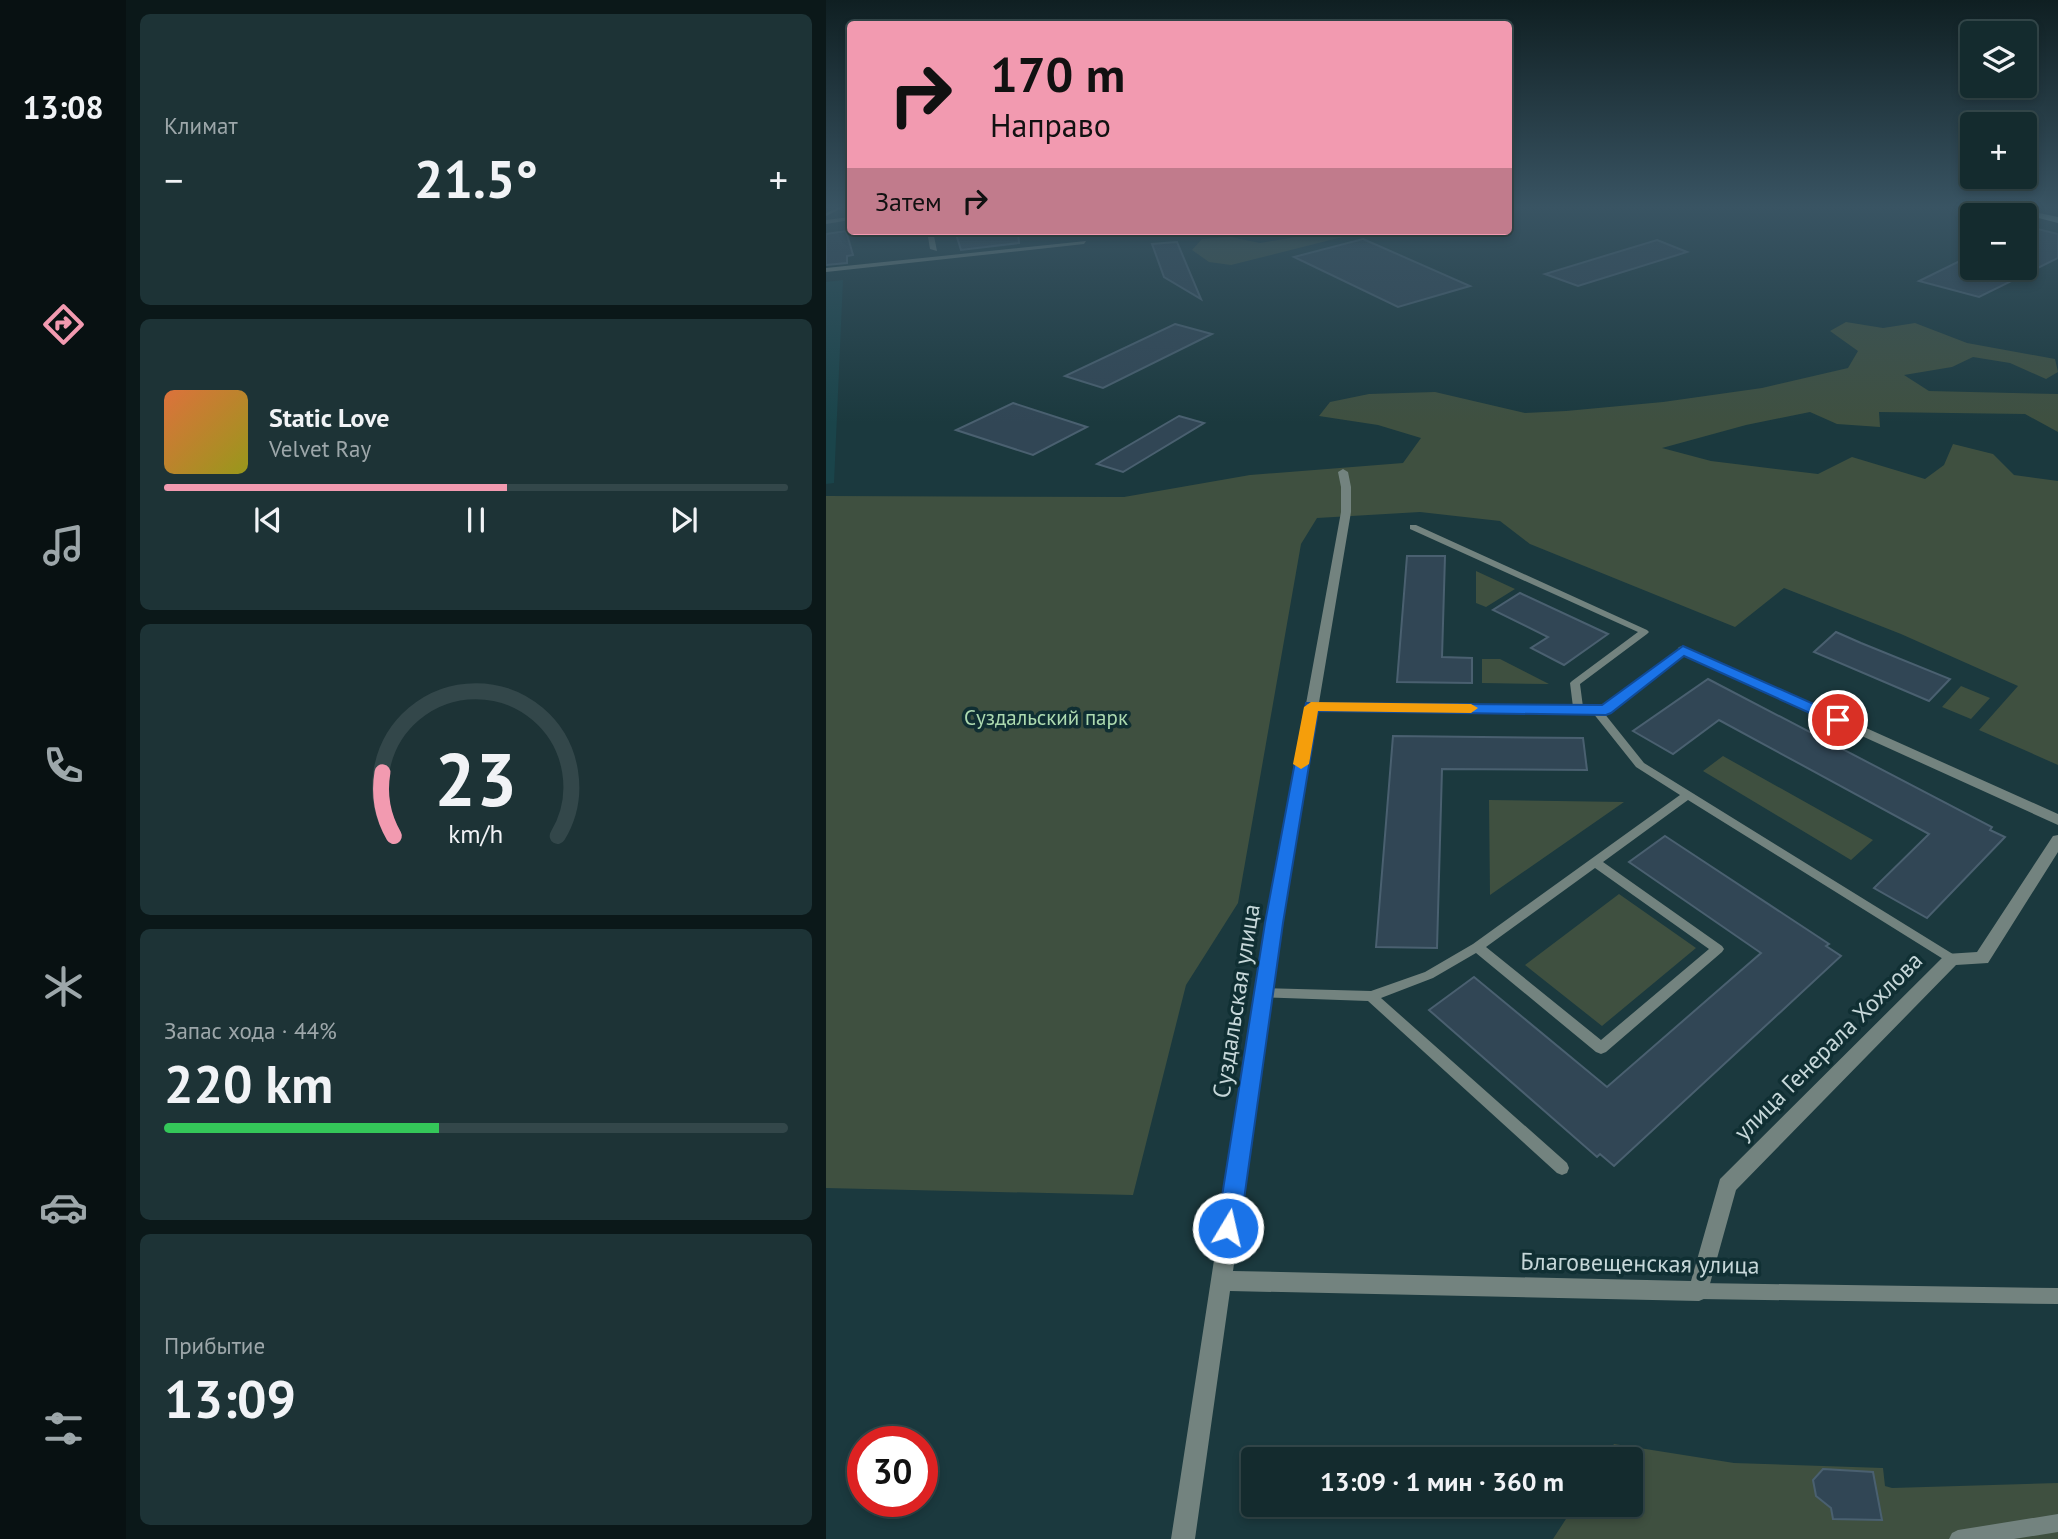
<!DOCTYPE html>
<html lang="ru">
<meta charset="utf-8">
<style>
:root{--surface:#142b2e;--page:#1d3336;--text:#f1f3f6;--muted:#9da7aa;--line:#33474a;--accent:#f29ab0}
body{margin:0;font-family:"PT Sans",sans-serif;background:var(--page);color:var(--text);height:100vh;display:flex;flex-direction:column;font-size:26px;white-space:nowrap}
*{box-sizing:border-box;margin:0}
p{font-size:23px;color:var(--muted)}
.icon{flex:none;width:38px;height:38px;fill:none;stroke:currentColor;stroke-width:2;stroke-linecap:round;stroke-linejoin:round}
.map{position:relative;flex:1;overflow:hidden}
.panel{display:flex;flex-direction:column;gap:14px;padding:14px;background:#0b1819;width:700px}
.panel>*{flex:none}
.hud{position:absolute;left:21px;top:21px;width:665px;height:214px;border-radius:7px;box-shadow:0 4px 10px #0003,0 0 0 2px var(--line);background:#f29ab0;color:#111;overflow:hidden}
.tools{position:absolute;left:1134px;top:21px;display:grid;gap:14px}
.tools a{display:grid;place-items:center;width:77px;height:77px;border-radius:7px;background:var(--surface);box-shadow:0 4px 10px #0003,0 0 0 2px var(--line);font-size:35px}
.speed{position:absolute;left:21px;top:1426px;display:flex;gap:14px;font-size:35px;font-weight:700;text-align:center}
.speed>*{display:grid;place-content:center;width:91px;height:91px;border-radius:50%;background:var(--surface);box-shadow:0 4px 10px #0003,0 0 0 2px var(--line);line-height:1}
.speed .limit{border:10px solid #d22;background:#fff;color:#111}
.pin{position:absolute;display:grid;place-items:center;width:60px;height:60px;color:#fff;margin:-30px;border:4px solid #fff;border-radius:50%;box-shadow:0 2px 7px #0007}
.me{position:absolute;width:77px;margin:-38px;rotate:9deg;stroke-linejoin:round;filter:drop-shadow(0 0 5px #0008)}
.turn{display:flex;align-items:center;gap:24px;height:147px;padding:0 28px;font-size:32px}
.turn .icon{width:91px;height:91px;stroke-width:2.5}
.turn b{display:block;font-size:49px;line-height:60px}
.then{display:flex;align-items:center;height:66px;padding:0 28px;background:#0003;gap:14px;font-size:26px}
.big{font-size:52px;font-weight:600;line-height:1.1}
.panel .card{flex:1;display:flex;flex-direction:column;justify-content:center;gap:10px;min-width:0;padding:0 24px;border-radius:10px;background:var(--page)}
.panel .dial{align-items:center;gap:0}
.dial svg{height:182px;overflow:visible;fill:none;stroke:var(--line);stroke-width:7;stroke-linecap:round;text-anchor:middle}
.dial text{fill:var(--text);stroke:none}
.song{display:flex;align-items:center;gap:21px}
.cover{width:84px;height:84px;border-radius:10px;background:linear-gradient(135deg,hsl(20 70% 55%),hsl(60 70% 35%))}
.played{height:7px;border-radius:4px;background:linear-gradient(90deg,var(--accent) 55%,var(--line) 55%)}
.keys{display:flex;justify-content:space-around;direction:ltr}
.heat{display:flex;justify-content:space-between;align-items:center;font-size:38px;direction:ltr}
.charge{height:10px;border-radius:5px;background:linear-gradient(90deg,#34c759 44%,var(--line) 0)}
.trip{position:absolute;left:415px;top:1447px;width:402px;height:70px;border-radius:7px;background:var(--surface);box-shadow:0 4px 10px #0003,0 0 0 2px var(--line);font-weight:600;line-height:70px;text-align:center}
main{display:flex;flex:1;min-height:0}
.tab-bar{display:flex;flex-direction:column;width:126px;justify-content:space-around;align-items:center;background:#081112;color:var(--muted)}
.tab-bar .icon{width:49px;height:49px}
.tab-bar .current{color:var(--accent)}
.tab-bar b{font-size:32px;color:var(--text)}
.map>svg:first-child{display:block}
.built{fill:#1a444a}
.green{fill:#3f5040}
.building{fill:#314655;stroke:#4a6070;stroke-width:2}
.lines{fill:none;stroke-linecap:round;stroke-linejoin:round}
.service{fill:#73837f;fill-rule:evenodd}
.minor{fill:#73837f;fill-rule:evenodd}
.primary{fill:#b1d3ca;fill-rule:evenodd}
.route{fill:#1a73e8;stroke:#114b97;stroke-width:2}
.slow{fill:#f59e0b}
.labels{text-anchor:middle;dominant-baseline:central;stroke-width:7;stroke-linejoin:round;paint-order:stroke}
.park-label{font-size:21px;fill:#addab0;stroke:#102f33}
.near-street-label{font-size:24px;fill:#c6d7d9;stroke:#102f33}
</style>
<main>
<nav class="tab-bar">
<b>13:08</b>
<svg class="icon current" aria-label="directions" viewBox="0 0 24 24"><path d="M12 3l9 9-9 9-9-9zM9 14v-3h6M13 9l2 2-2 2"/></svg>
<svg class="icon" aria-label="music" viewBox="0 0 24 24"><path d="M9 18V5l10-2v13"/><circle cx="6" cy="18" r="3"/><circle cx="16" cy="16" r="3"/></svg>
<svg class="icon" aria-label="phone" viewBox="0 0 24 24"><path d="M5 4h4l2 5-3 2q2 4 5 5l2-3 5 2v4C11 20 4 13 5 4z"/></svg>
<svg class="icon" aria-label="climate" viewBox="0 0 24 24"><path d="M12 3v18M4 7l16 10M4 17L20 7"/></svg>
<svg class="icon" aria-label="car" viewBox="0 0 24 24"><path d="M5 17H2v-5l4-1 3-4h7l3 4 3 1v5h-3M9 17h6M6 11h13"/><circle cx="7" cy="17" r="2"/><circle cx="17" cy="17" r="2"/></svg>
<svg class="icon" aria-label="filters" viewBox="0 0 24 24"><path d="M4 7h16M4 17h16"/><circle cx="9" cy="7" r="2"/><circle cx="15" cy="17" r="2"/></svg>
</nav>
<section class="panel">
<div class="card"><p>Климат</p>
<div class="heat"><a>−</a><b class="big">21.5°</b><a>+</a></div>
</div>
<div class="card">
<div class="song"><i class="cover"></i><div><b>Static Love</b><p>Velvet Ray</p></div></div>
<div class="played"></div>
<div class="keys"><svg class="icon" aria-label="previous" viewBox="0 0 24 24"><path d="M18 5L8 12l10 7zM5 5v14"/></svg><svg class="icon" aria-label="pause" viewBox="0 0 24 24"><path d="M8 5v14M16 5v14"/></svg><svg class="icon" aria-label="next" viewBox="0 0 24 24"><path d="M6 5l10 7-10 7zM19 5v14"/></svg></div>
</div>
<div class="card dial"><svg viewBox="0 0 100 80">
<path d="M14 69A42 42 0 1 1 86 69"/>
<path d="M14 69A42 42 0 0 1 9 41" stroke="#f29ab0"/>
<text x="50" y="56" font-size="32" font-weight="700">23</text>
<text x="50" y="72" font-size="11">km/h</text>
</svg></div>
<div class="card"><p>Запас хода · 44%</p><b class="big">220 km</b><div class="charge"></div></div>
<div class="card"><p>Прибытие</p><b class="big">13:09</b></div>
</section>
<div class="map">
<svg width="1232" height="1539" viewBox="0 0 1232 1539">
<rect width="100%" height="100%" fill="#1b393e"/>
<!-- built -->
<path class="built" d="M 17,280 L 8,483 L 0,484 L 0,282 Z"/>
<!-- green -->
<path class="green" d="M 507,231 L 540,231 L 405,265 L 383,262 L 366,250 L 376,239 L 405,237 L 434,243 Z
M 1020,322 L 1057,328 L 1089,323 L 1141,343 L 1229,359 L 1232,372 L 1220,379 L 1184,363 L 1147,357 L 1126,367 L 1078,375 L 1103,391 L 1232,394 L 1232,432 L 1199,414 L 1053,412 L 1054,427 L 1011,424 L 984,412 L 920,425 L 836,448 L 885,461 L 992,474 L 1026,457 L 1099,479 L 1118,465 L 1127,444 L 1167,454 L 1188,475 L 1232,481 L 1232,765 L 1153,730 L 1192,686 L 1075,634 L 958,588 L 909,627 L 704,544 L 674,521 L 594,512 L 491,518 L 475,544 L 412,903 L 360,985 L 307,1195 L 0,1188 L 0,496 L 298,497 L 424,475 L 577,463 L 595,438 L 552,425 L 493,416 L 504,402 L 543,394 L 609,392 L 699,413 L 740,411 L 837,402 L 936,388 L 1022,368 L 1032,351 L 1004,331 Z
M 650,571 L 689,589 L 660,607 L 650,603 Z
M 656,659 L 674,659 L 723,684 L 656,683 Z
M 1135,686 L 1164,698 L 1145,719 L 1116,707 Z
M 897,756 L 1047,840 L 1025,860 L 877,771 Z
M 663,800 L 798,802 L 664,895 Z
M 793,894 L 870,948 L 776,1026 L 699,965 Z
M 788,1444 L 908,1463 L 1057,1468 L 1059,1486 L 1066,1488 L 1232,1483 L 1232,1539 L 727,1539 L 749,1505 L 805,1505 L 805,1460 L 778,1459 Z"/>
<!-- building -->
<path class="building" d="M 1199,226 L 1232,234 L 1232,258 L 1153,297 L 1093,281 L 1146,255 L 1146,268 L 1199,268 Z
M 20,231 L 27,255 L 21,256 L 21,263 L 0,265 L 0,234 Z
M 129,231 L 192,231 L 193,243 L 135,250 Z
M 537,239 L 644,286 L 572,307 L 468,257 Z
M 831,240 L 861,252 L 752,286 L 719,274 Z
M 351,242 L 375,299 L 338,277 L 326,244 Z
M 349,324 L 386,334 L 277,388 L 239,376 Z
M 187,403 L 261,427 L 207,455 L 130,430 Z
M 353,416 L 378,423 L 297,472 L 271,464 Z
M 581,556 L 619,556 L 616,657 L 646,658 L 646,683 L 571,682 Z
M 694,593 L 782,634 L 738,665 L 705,648 L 722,637 L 667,610 Z
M 1010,632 L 1035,643 L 1124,679 L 1103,701 L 988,652 Z
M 882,679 L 1166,827 L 1164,830 L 1179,837 L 1101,918 L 1048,888 L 1103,834 L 893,720 L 847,754 L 807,731 Z
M 567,736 L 757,738 L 761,770 L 616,769 L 611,948 L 550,947 Z
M 839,836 L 1003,944 L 1000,946 L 1015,956 L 788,1166 L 774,1154 L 771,1157 L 603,1010 L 648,977 L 781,1087 L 935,953 L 803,862 Z
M 997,1469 L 1047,1472 L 1056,1520 L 1007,1519 L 1005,1508 L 990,1496 L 987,1480 Z"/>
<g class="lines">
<!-- service -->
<path class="service" d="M 11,208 L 16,208 L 0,216 L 0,213 Z
M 24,217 L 24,220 L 0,224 L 0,220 Z
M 584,525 L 590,525 L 821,630 L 823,632 L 821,634 L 754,684 L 757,707 L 778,707 L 854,648 L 860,648 L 862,650 L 860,652 L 784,712 L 778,713 L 818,763 L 1130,956 L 1132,959 L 1130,962 L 1126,964 L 1122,962 L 862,800 L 777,862 L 896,946 L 898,949 L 896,952 L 780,1052 L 775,1054 L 770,1052 L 650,953 L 607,978 L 555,998 L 741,1163 L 743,1168 L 741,1173 L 736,1175 L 731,1173 L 542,1001 L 433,997 L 431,993 L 433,989 L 437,988 L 545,991 L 599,972 L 647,944 L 854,795 L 810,767 L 767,713 L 482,709 L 480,707 L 482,705 L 485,704 L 747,707 L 744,683 L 746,681 L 812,632 L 584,529 ZM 769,868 L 883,949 L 775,1040 L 660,947 Z
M 873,1283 L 1232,1288 L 1232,1304 L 873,1299 L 867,1296 L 865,1291 L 867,1286 Z
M 1232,1514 L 1232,1532 L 1188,1539 L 1123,1539 L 1126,1533 L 1132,1530 Z"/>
<!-- minor -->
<path class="minor" d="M 101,231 L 107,231 L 111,251 L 104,249 Z
M 260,241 L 258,244 L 0,272 L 0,268 Z
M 517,469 L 522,472 L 525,487 L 525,512 L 456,923 L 407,1271 L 865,1281 L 894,1179 L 1120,954 L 1151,952 L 1227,836 L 1232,835 L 1232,852 L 1162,963 L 1130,965 L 910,1190 L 880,1298 L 873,1301 L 404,1291 L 369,1539 L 345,1539 L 440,923 L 515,512 L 515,487 L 512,472 Z
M 857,646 L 1232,814 L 1232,825 L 853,653 L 851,650 L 853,647 Z"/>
<!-- primary -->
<path class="primary" d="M 1175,208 L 1189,208 L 1232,217 L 1232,223 Z"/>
</g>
<!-- sky -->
<linearGradient id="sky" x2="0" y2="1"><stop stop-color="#0f1f22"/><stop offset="0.49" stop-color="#395463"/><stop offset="1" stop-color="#395463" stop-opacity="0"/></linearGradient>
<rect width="1232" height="423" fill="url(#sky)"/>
<!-- route -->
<path class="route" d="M 857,646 L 1017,717 L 1019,720 L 1012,725 L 1006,723 L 858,656 L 785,713 L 780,715 L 492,711 L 457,923 L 414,1228 L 410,1235 L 402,1238 L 394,1235 L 391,1228 L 439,923 L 480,703 L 776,705 Z"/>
<!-- slow -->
<path class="slow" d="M 485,702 L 645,704 L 652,708 L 645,713 L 492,711 L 483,764 L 475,769 L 467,764 L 478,707 Z"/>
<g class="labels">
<!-- park labels -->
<g class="park-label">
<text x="220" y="717">Суздальский парк</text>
</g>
<!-- near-street labels -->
<g class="near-street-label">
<text transform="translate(410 1001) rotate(-81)">Суздальская улица</text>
<text transform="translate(1002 1046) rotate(-45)">улица Генерала Хохлова</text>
<text transform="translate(814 1263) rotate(1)">Благовещенская улица</text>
</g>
</g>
</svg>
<div class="tools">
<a><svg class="icon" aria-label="layers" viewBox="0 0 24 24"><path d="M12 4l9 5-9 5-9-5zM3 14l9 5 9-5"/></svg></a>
<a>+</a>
<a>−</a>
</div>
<div class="speed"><div class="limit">30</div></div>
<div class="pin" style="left:1012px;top:720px;background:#d93025"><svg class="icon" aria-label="arrive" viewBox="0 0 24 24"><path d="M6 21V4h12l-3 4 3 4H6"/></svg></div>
<svg class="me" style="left:402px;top:1228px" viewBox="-20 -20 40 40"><circle r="17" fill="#1a73e8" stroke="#fff" stroke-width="3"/><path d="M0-11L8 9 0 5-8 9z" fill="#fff"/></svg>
<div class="trip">13:09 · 1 мин · 360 m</div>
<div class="hud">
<div class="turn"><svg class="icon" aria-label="right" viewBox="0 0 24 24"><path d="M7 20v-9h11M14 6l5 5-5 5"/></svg><div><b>170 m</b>Направо</div></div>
<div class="then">Затем<svg class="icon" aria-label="right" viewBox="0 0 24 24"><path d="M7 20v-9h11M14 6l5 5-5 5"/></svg></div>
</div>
</div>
</main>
